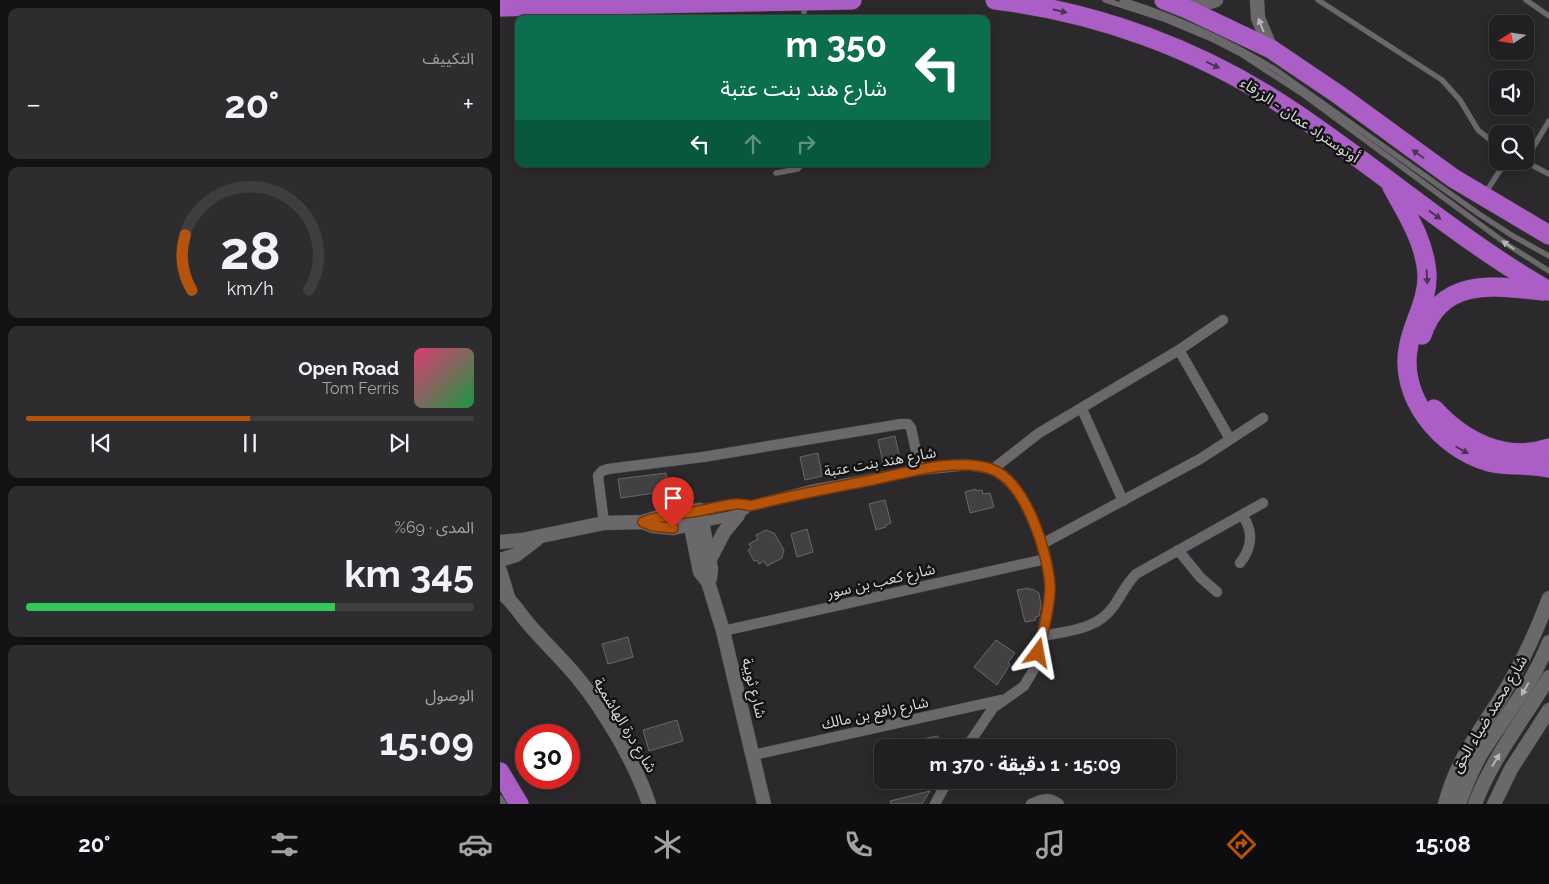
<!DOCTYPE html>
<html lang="ar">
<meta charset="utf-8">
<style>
:root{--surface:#211f22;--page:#2d2c2f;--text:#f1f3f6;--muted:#a2a2a5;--line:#3e3d40;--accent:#b45309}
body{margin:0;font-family:Raleway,"Noto Sans Arabic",sans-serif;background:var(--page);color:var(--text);direction:rtl;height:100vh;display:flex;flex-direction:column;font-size:19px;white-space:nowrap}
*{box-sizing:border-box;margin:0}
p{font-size:16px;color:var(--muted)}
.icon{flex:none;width:28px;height:28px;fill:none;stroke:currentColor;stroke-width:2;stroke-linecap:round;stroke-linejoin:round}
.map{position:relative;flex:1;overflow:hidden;direction:ltr}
.panel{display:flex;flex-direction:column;gap:8px;padding:8px;background:#121113;width:500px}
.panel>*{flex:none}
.hud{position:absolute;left:15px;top:15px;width:475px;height:152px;border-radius:10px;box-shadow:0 2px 12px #0003,0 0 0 1px var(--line);direction:rtl;background:#0b6e4f;color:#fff;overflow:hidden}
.needle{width:32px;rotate:258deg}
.controls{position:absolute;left:989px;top:15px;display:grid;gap:10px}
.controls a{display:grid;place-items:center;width:45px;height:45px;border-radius:10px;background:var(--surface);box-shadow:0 2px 12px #0003,0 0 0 1px var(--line);font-size:25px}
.speed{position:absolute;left:15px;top:724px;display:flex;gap:10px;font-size:25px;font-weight:700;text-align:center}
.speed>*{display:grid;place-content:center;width:65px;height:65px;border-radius:50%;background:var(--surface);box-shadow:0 2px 12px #0003,0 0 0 1px var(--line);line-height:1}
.speed .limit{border:8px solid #d22;background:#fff;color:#111}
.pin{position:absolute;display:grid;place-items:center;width:42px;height:42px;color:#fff;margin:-51px -21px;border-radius:50% 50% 50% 0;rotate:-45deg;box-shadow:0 0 5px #0007}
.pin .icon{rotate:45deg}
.me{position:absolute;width:55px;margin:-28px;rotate:13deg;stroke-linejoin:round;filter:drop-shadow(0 0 4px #0008)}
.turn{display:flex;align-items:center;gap:18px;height:105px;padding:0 20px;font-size:22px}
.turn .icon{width:65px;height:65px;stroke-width:2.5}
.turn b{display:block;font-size:35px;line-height:42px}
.lanes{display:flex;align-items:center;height:48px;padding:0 20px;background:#0003;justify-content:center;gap:25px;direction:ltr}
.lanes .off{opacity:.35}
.big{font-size:38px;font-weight:700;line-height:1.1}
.panel .tile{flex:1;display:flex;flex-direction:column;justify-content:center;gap:8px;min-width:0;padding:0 18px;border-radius:10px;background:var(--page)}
.panel .dial{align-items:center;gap:0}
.dial svg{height:130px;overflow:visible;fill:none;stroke:var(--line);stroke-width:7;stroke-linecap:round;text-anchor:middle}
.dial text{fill:var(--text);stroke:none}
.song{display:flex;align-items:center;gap:15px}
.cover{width:60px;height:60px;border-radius:8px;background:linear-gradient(135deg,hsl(340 70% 55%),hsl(140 70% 35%))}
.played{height:5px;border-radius:2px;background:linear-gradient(90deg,var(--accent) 50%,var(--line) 50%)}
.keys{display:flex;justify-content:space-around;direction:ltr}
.heat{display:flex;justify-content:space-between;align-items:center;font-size:28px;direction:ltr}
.charge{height:8px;border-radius:4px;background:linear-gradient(90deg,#34c759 69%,var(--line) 0)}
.trip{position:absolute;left:374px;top:739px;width:302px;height:50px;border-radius:10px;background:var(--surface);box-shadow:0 2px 12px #0003,0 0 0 1px var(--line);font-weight:700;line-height:50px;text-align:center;direction:rtl}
.tabs{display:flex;height:80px;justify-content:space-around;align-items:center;background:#0d0c0e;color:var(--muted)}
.tabs .icon{width:35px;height:35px}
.tabs .active{color:var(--accent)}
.tabs b{font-size:22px;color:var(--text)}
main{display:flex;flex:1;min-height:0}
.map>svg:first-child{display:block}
.building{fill:#424043;stroke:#6a676b}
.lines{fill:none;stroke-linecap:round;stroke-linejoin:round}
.lane-casing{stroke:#474548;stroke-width:6}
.street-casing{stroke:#474548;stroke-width:11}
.secondary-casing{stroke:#474548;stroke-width:15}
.highway-casing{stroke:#474548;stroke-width:20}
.lane{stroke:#6b686c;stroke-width:5}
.street{stroke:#6b686c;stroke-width:10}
.secondary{stroke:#6b686c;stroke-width:14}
.highway{stroke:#aa5ec6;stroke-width:19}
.oneway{fill:#50315b}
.oneway2{fill:#b7b5b8}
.route-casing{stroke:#753606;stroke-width:12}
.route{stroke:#b45309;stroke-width:9}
.labels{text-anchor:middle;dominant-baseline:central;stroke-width:5;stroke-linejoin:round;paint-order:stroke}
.street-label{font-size:15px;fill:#d7d6d8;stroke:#141314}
</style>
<main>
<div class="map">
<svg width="1049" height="804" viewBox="0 0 1049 804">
<rect width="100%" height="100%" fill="#2c292d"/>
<!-- building -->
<path class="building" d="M 395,436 L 400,459 L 383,463 L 378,440 Z
M 318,453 L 322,476 L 305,480 L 300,457 Z
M 166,473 L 168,491 L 121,498 L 118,479 Z
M 476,489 L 476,491 L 482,490 L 483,494 L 490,493 L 494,507 L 470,513 L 465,492 Z
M 385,500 L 391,523 L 386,525 L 386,527 L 376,530 L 369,504 Z
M 307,529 L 313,552 L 297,557 L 291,534 Z
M 266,530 L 274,533 L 284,550 L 282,558 L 267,566 L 264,561 L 259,564 L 257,560 L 254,561 L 248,550 L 251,548 L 249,544 L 258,539 L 256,535 Z
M 529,588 L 529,590 L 532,589 L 539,593 L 541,605 L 539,616 L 535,617 L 536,620 L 525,622 L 517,590 Z
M 128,637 L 133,657 L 108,664 L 102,644 Z
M 496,640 L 515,653 L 508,663 L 510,664 L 506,671 L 497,685 L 474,667 Z
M 177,720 L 183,741 L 149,751 L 143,730 Z
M 438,736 L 440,748 L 423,748 L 422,739 Z
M 430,791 L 422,804 L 391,804 L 390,801 Z"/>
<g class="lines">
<!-- lane casing -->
<g class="lane-casing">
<path id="lane" d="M 605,0 L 664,19 L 714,40 L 741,54 L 804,95 L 1008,245 L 1049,271
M 622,0 C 677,17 727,40 776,70 L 979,214 L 1013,236 L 1049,256
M 818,0 L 942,80 L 960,100 L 978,130 L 998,146
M 1026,0 L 1049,16
M 304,5 L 304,19
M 1024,161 L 1049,174
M 1025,161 L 1049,121
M 276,173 L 298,169 L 302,164
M 986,192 L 1006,161
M 0,798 L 4,804"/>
</g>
<!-- street casing -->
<g class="street-casing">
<path id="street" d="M 679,350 L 730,439
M 582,409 L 623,501
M 493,469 L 539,433 L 679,350 L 723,320
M 200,510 L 234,504 L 249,506
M 202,522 L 238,515 L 249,506 L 311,490 L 420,470 L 468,465 L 493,469 L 506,479 L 516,489 L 528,509 L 542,544 L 546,559 L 550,585 L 548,606 L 534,669 L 524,686 L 493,708 L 466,748
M 104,523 L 98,476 L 102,471 L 108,469 L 203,457 L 401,424 L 408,424 L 411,428 L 420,470
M 542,544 L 700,459 L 763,418
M 678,550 L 700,577 L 717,592
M 740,563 C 752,548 754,531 742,515
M 223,631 L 546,559
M 542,636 C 567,631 597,630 613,607 C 621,596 626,584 636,574 L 763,503
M 253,755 L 501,700
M 435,804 L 448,780
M 531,804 C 541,799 549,796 559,804"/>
</g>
<!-- secondary casing -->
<g class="secondary-casing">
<path id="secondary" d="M 757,0 L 758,18 L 771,49
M 687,9 L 716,0
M 188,512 L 200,572 L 208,582 L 223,631 L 264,804
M 143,522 L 162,516 L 200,510 L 211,569 L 210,578 L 208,582
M 0,542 L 22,540 L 104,523 L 143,522 L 153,526 L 173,528 L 202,522
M 0,560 L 16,555 L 37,539
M 209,561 L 224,532 L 238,515
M 0,571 L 8,597
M 0,592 C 14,601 21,617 33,629 C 47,645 63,660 77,677 C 104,710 136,764 149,804
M 945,804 C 957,760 976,737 1000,699 C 1020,667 1036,633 1049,598
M 959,804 C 965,787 972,770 981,754 C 1004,717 1033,684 1049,642
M 975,804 C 992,758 1024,719 1049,677
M 994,804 L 1011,769 L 1049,710"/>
</g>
<!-- highway casing -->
<g class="highway-casing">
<path id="highway" d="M 495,0 C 598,12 700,50 786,107 C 876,166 956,238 1049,291
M 664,0 L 687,9 L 771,49 L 839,95 L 953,178 L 1049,235
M 0,7 L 352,0
M 892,187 C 907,214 925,242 927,274 C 928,300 914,320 909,344 C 897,396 940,448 989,462 C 1008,467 1029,463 1049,468
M 922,335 C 941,276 996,286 1043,291
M 934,409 C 963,441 1005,463 1049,448
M 0,772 L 19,804"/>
</g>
<!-- lane -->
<use href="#lane" class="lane"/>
<!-- street -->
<use href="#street" class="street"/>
<!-- secondary -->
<use href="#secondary" class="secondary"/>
<!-- highway -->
<use href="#highway" class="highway"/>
</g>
<!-- one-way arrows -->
<defs><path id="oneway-solid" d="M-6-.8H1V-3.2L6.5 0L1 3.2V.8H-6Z" transform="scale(1.25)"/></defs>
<g class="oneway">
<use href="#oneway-solid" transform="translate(560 11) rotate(13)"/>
<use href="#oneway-solid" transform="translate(713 65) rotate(26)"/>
<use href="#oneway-solid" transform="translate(918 154) rotate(-145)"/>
<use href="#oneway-solid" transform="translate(935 215) rotate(36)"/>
<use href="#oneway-solid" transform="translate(927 277) rotate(87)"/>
<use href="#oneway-solid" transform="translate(962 450) rotate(30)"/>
</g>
<g class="oneway2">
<use href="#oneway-solid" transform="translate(761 25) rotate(-111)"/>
<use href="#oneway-solid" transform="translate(1008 245) rotate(-145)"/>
<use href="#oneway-solid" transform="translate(1025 689) rotate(120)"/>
<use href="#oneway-solid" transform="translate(996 760) rotate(-59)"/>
</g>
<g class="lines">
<!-- route casing -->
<g class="route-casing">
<path id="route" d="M 173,528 L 153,526 L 143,522 C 161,515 180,514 198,511 C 211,509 223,505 236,504 C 242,503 248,507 254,505 C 294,495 332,488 372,480 C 407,473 457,457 491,469 C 526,481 548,553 550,586 C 550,608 543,631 538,653"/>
</g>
<!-- route -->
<use href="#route" class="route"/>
</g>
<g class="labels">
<!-- street labels -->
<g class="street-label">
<text transform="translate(800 120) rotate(34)">أوتوستراد عمان - الزرقاء</text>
<text transform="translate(380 462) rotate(-10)">شارع هند بنت عتبة</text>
<text transform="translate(381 581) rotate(-13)">شارع كعب بن سور</text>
<text transform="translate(254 688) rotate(76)">شارع ثويبة</text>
<text transform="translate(375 713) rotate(-12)">شارع رافع بن مالك</text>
<text transform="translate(989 714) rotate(-59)">شارع محمد ضياء الحق</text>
<text transform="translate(125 725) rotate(59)">شارع درة الهاشمية</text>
</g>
</g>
</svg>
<div class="controls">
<a><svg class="needle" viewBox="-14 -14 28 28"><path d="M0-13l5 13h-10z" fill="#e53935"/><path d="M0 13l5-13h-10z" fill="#a2a2a5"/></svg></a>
<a><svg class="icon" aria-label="sound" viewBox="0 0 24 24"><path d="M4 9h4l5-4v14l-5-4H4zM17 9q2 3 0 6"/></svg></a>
<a><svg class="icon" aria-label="search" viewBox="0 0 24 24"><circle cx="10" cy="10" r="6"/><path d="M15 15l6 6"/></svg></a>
</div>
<div class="speed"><div class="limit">30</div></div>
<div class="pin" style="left:173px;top:528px;background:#d93025"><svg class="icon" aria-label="arrive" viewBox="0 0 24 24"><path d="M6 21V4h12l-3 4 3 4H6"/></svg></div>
<svg class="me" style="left:538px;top:653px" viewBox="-20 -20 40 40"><path d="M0-17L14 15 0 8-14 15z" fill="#b45309" stroke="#fff" stroke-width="4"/></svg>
<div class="trip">15:09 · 1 دقيقة · 370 m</div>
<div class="hud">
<div class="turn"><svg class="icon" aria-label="left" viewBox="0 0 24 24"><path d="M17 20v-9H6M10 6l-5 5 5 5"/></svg><div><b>350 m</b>شارع هند بنت عتبة</div></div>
<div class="lanes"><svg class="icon" aria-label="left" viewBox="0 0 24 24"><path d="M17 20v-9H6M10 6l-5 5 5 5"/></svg><svg class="icon off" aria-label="ahead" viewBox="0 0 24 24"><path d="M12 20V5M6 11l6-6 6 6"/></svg><svg class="icon off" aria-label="right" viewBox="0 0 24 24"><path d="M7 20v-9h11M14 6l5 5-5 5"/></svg></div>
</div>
</div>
<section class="panel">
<div class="tile"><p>التكييف</p>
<div class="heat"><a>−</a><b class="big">20°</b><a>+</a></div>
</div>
<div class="tile dial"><svg viewBox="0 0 100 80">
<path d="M14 69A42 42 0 1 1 86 69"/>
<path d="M14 69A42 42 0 0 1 10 35" stroke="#b45309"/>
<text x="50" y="56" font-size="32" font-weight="700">28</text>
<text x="50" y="72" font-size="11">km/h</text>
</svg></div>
<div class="tile">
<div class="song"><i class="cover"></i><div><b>Open Road</b><p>Tom Ferris</p></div></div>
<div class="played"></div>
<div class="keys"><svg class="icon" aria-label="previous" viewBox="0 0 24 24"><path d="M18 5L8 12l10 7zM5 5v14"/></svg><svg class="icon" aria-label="pause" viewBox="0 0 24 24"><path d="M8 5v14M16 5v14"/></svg><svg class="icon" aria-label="next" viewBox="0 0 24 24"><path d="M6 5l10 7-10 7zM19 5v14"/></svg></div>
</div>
<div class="tile"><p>المدى · 69%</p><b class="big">345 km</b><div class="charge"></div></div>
<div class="tile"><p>الوصول</p><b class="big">15:09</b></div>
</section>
</main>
<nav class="tabs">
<b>15:08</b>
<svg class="icon active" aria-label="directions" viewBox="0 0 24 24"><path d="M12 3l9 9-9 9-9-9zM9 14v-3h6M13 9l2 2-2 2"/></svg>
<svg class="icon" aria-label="music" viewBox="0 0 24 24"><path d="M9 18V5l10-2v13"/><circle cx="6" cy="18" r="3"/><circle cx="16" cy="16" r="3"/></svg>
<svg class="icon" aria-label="phone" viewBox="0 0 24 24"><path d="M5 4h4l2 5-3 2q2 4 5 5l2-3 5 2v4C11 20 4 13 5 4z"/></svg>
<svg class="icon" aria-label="climate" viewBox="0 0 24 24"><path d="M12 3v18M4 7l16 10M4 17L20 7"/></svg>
<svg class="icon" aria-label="car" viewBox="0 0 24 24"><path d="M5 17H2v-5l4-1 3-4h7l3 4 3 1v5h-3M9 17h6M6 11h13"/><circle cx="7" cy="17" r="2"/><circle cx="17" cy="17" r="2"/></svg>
<svg class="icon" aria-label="filters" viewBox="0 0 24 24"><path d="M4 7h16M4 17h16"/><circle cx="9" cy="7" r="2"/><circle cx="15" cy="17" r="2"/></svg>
<b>20°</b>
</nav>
